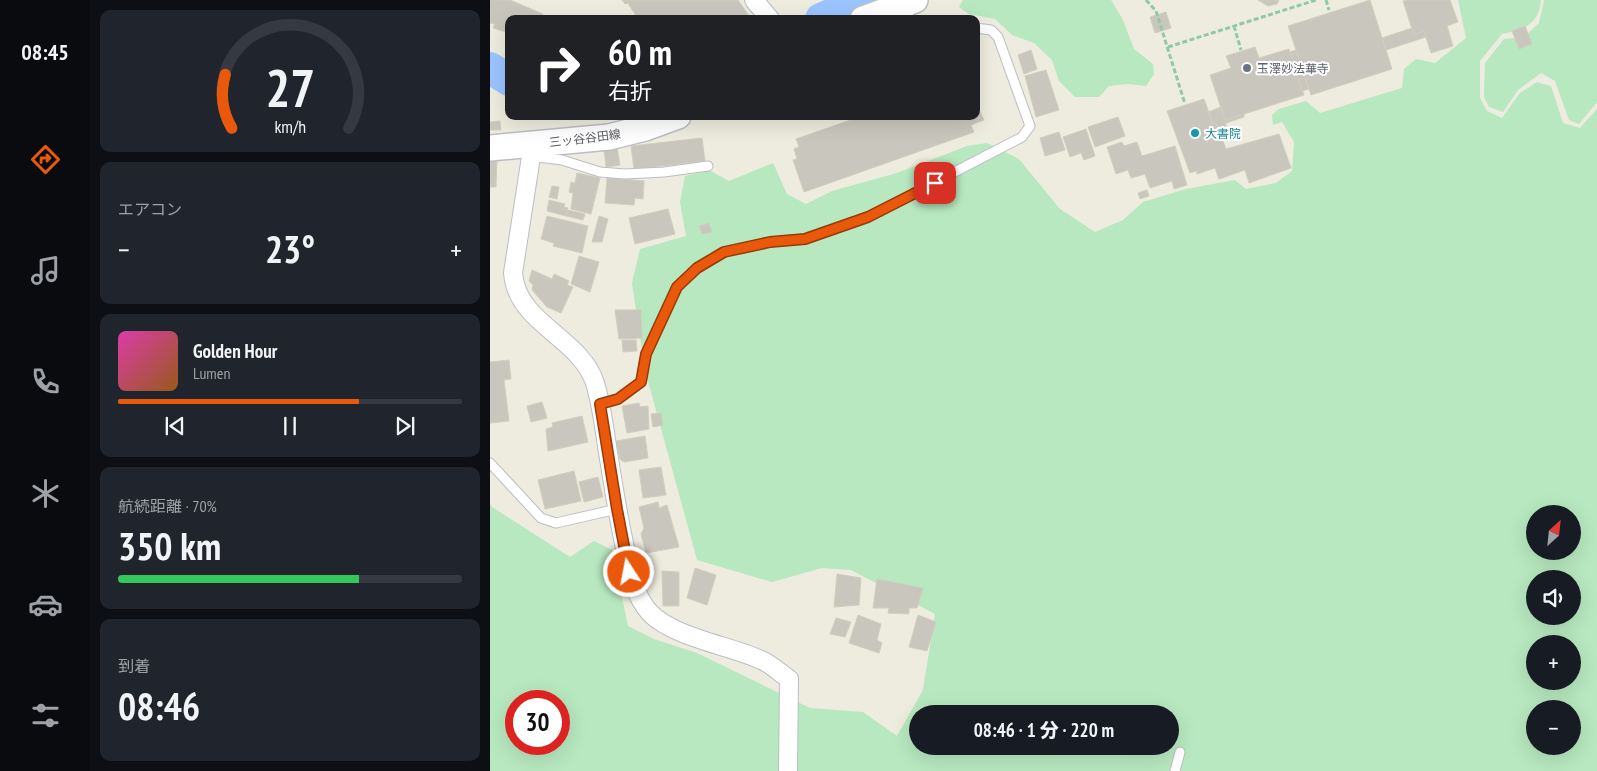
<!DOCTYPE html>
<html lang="ja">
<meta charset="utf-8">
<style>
:root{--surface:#171b24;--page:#20242c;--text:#f1f3f6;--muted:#9ea1a6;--line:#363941;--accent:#ea580c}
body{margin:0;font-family:"PT Sans Narrow","Noto Sans JP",sans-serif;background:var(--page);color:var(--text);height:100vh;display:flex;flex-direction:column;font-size:19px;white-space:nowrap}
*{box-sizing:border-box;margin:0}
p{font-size:16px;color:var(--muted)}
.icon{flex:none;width:28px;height:28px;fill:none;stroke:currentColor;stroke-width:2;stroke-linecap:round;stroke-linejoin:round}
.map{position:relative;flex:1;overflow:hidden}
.sheet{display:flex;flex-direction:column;gap:10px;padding:10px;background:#0d0f14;width:400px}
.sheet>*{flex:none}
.banner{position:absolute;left:15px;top:15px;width:475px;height:105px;border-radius:10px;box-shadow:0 5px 20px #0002;background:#202124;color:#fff;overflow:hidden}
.needle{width:32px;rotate:27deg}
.buttons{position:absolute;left:1036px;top:505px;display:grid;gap:10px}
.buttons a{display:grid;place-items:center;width:55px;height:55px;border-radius:50%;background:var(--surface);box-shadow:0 5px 20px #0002;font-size:25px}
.speed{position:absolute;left:15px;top:690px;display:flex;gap:10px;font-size:25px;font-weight:700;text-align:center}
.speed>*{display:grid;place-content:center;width:65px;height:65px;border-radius:50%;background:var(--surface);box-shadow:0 5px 20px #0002;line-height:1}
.speed .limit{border:8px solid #d22;background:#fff;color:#111}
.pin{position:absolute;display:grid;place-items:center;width:42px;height:42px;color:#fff;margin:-21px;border-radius:10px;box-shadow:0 2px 8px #0006}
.me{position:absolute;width:55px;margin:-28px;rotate:349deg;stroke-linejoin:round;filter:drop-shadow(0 0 4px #0008)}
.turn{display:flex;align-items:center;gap:18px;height:105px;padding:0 20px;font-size:22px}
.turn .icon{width:65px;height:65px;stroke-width:2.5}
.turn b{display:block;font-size:35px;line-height:42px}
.big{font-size:38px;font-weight:800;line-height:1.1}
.sheet .card{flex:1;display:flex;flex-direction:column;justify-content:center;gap:8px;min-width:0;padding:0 18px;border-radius:10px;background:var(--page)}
.sheet .dial{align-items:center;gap:0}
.dial svg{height:130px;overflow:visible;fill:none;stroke:var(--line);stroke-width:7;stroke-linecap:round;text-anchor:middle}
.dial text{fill:var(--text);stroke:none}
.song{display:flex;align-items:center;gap:15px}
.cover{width:60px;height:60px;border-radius:8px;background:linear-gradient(135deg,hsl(320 70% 55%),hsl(30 70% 35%))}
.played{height:5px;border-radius:2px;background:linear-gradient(90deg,var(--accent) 70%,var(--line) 70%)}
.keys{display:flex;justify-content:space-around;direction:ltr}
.heat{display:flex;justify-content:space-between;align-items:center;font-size:28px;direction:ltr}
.charge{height:8px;border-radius:4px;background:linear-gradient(90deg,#34c759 70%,var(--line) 0)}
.trip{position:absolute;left:419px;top:705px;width:270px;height:50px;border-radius:25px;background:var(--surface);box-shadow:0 5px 20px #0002;font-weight:800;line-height:50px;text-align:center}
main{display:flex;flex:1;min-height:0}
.menu{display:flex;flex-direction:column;width:90px;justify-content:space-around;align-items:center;background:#090b0e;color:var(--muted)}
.menu .icon{width:35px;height:35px}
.menu .on{color:var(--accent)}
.menu b{font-size:22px;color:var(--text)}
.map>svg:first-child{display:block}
.green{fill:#b7e8bf;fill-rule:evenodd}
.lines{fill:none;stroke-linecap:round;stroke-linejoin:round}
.river{stroke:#9bc4ff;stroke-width:32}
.building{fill:#c9c7bd;stroke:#d2cebc}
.lane-casing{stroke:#bbbdc4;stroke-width:11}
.street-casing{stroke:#bbbdc4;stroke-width:20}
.secondary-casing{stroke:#bbbec6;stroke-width:28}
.path{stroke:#90c9a8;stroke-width:3;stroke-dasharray:5 2.5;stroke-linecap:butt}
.lane{stroke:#fff;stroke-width:9}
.street{stroke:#fff;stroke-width:18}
.secondary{stroke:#fff;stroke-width:25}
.route-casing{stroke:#983908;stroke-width:12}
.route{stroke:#ea580c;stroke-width:9}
.worship-dot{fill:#6b7280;stroke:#fff;stroke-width:2}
.culture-dot{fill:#0f9aa8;stroke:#fff;stroke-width:2}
.labels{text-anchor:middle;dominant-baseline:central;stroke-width:4;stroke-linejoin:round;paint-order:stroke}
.worship-label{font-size:12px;fill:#5b616d;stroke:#fff;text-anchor:start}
.culture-label{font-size:12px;fill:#0d838f;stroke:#fff;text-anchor:start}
.street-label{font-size:12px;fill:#575a61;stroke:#fff}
</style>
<main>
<nav class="menu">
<b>08:45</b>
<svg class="icon on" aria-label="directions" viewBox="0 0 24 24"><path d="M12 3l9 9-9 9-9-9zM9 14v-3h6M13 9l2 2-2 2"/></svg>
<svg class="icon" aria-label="music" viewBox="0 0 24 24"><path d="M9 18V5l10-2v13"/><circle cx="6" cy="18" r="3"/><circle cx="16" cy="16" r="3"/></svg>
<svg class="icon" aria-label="phone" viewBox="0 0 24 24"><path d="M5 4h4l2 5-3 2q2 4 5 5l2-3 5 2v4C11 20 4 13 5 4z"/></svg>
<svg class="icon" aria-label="climate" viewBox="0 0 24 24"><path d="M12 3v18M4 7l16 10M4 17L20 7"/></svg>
<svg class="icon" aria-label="car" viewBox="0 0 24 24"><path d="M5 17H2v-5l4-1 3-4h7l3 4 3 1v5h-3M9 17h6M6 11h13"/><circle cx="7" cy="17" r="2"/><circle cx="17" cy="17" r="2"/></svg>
<svg class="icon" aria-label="filters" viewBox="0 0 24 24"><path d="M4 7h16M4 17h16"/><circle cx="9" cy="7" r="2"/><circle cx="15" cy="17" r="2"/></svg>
</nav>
<section class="sheet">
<div class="card dial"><svg viewBox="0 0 100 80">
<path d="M14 69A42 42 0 1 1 86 69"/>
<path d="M14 69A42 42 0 0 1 10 36" stroke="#ea580c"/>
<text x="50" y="56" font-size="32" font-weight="700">27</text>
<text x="50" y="72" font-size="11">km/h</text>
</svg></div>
<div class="card"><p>エアコン</p>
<div class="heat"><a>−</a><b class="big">23°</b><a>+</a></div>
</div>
<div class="card">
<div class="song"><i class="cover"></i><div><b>Golden Hour</b><p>Lumen</p></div></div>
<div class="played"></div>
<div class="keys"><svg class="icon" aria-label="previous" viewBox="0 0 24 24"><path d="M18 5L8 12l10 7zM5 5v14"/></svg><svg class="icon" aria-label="pause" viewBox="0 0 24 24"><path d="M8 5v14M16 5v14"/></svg><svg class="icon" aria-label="next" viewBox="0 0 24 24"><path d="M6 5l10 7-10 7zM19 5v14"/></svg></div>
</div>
<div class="card"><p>航続距離 · 70%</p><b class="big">350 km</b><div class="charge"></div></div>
<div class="card"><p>到着</p><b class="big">08:46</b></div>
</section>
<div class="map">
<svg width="1107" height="771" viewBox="0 0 1107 771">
<rect width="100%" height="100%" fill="#edecde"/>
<!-- green -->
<path class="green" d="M 473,0 L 621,0 L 633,20 L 644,49 L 663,64 L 664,74 L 656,86 L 638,84 L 619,86 L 609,97 L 585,97 L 569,81 L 562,60 L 544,43 L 522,35 L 505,19 L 479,14 L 469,7 Z
M 968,0 L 1051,0 C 1049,25 1033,30 1012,34 L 990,61 L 990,98 L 997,111 L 1012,118 L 1030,93 L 1047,82 L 1061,86 L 1073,123 L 1090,128 L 1107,109 L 1107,771 L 0,771 L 0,504 L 2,507 L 80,557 L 104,541 L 122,550 L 138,626 L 164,639 L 207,653 L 320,708 L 373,712 L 407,736 L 433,690 L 445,614 L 361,570 L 332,568 L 282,582 L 207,560 L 155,370 L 142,283 L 150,249 L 196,236 L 190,202 L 195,176 L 219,170 L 239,181 L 283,163 L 297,194 L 316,204 L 342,191 L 407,173 L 477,146 L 497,143 L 529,159 L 570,209 L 605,232 L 633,220 L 653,202 L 696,189 L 745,180 L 756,189 L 786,183 L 802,171 L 804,142 L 792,122 L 783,125 L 782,115 L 789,109 L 816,101 L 830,113 L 912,88 L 914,69 L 926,59 L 945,63 L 976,38 ZM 1045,514 L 1082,514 L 1082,551 L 1045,551 ZM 1045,579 L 1082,579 L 1082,616 L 1045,616 ZM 1045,644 L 1082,644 L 1082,681 L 1045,681 ZM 26,701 L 69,701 L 69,744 L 26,744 ZM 1045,709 L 1082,709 L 1082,746 L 1045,746 ZM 428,714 L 680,714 L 680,746 L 428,746 Z
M 1054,0 L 1107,0 L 1107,102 L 1089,124 L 1079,120 L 1065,81 L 1051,73 L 1028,90 L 1013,112 L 999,107 L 994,97 L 995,63 L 1014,39 L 1034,37 L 1049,23 Z"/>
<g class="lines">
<!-- river -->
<path class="river" d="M 331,19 L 374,0
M 0,68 L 19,80"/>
</g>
<!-- building -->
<path class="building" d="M 0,0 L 20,0 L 53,14 L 52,19 L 19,19 L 19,29 L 16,32 L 3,28 L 5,24 L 0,23 Z
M 132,0 L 248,0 L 261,19 L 148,19 L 138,3 L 135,4 Z
M 768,0 L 789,0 L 787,4 L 778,6 Z
M 880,0 L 902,69 L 821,95 L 798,26 Z
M 917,0 L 960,0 L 968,22 L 957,26 L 963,46 L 941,53 L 934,31 L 924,35 L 913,1 Z
M 676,12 L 681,28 L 665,33 L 660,17 Z
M 1035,26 L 1042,44 L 1029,49 L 1022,31 Z
M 922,28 L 924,35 L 934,31 L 936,37 L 896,50 L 892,38 Z
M 765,47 L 769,58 L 799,49 L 814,95 L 735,120 L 720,75 L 741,68 L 736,56 Z
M 541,50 L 547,69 L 534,74 L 528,55 Z
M 806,50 L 819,89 L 812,91 L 800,52 Z
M 556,70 L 569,110 L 546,117 L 535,76 Z
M 714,99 L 723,124 L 726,123 L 736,149 L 789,134 L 801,168 L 759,183 L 755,170 L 729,179 L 725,168 L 707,174 L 706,171 L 700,173 L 677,111 Z
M 486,103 L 494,120 L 481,125 L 484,132 L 314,192 L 303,160 L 307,159 L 304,149 L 309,147 L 306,139 L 372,116 L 486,116 Z
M 731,107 L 735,120 L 754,114 L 754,117 L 736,123 L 736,126 L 729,129 L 726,123 L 723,124 L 718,112 Z
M 628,117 L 635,136 L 605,147 L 598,127 Z
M 10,121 L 11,130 L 0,130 L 0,122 Z
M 596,129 L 605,156 L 594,160 L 591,153 L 580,157 L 573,137 Z
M 569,132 L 575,150 L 555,156 L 550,138 Z
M 212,138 L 215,161 L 144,169 L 141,146 Z
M 632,142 L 634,146 L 647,142 L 652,156 L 685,146 L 697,185 L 684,189 L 682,181 L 660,188 L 655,174 L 641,178 L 638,170 L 626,174 L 617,147 Z
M 127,147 L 130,165 L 116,167 L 114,149 Z
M 0,159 L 7,159 L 6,187 L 0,187 Z
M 87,173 L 110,178 L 101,214 L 81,209 L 83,193 L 79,192 L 81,182 L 85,183 Z
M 117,178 L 154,181 L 153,199 L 145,198 L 144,205 L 115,203 Z
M 62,186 L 69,187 L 67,199 L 59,197 Z
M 657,190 L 659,196 L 650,199 L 648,193 Z
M 59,200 L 75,204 L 74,207 L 78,208 L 76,216 L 57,211 Z
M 178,209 L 185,234 L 145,244 L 139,218 Z
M 78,210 L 95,214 L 93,220 L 76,216 Z
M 57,216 L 98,226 L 92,253 L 63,246 L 64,243 L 51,239 Z
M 109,216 L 118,219 L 112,242 L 102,242 Z
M 219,223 L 222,232 L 212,234 L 209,226 Z
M 89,256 L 109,262 L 100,292 L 81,284 Z
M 42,270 L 62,279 L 64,274 L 79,281 L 77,285 L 83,287 L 71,313 L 57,307 L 42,290 L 43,285 L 39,281 Z
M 125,310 L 151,310 L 152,338 L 129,339 Z
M 132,340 L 146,340 L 147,351 L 133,352 Z
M 19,360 L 21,379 L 14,380 L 19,421 L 0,423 L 0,362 Z
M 52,402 L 57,418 L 41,422 L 37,406 Z
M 149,403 L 150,407 L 158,406 L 159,429 L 137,433 L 132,406 Z
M 171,413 L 173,425 L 163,427 L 161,414 Z
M 92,416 L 98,442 L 58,451 L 56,429 L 63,427 L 62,423 Z
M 155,436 L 158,458 L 134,462 L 130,459 L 126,441 Z
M 171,467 L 176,495 L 153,498 L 149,470 Z
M 84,471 L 91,501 L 55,509 L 48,480 Z
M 108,477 L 113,497 L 94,502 L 89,482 Z
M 168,502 L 169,508 L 177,505 L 189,547 L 156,553 L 151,534 L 154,528 L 149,507 Z
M 205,568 L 226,575 L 217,605 L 197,598 Z
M 172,571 L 189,572 L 189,606 L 173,606 Z
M 347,574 L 371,578 L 369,605 L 344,607 Z
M 387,579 L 433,588 L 427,608 L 419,608 L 419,614 L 398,613 L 399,608 L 383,608 Z
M 368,615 L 391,624 L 387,640 L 392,643 L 389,653 L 359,643 Z
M 428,615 L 446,622 L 437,651 L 419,647 Z
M 346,618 L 361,622 L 355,637 L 340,634 Z"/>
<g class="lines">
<!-- lane casing -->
<g class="lane-casing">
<path id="lane" d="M 414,6 L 417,16 L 422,19
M 40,156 L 72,160 L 110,172 L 135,174 L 174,172 L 218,166
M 110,404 L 128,399 L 151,382 L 156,354 L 187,287 L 207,269 L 234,252 L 280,242 L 315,239 L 378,217 L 532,137 L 540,126 L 508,37 L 501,30 L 486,28
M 0,463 L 51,518 L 66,523 L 127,509
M 685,771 L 690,752"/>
</g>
<!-- street casing -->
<g class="street-casing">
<path id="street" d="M 264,0 L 280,19
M 43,144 L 23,273 C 27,324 90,337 105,383 C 111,403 114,425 117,446 C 122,478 127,511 134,543 C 139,568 143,594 160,613 C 183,637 241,646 271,660 C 281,664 290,673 299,679 L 298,771"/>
</g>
<!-- secondary casing -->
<g class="secondary-casing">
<path id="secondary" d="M 373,19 L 425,0
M 0,148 L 119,137 L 155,128 L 188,116"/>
</g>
<!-- path -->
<path class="path" d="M 656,0 L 666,11 L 695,104
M 836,0 L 839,10
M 744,26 L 751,50
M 678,47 L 826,0"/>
<!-- lane -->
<use href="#lane" class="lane"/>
<!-- street -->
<use href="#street" class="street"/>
<!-- secondary -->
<use href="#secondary" class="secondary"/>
</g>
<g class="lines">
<!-- route casing -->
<g class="route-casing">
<path id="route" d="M 139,572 L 127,509 L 110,404 L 128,399 L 151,382 L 156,354 L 187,287 L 207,268 L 234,252 L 280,242 L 315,239 L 378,217 L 445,183"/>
</g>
<!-- route -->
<use href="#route" class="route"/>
</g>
<!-- markers -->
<circle class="worship-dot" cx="757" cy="68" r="5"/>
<circle class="culture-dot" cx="705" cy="133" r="5"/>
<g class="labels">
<!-- worship labels -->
<g class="worship-label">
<text x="767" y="68">玉澤妙法華寺</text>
</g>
<!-- culture labels -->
<g class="culture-label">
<text x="715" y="133">大書院</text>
</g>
<!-- street labels -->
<g class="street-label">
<text transform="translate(95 138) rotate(-7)">三ッ谷谷田線</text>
</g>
</g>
</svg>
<div class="buttons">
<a><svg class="needle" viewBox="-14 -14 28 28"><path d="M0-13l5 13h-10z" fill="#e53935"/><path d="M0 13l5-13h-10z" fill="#9ea1a6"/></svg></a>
<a><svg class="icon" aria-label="sound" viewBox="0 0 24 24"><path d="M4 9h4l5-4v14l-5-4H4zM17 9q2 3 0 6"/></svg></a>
<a>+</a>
<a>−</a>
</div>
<div class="speed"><div class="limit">30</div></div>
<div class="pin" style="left:445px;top:183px;background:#d93025"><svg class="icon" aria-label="arrive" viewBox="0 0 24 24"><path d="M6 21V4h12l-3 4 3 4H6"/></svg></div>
<svg class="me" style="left:139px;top:572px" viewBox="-20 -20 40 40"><circle r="17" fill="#ea580c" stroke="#fff" stroke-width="3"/><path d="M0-11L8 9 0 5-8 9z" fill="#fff"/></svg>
<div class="trip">08:46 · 1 分 · 220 m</div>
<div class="banner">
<div class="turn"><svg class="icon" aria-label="right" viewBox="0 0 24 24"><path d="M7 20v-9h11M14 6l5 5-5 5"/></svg><div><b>60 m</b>右折</div></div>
</div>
</div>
</main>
